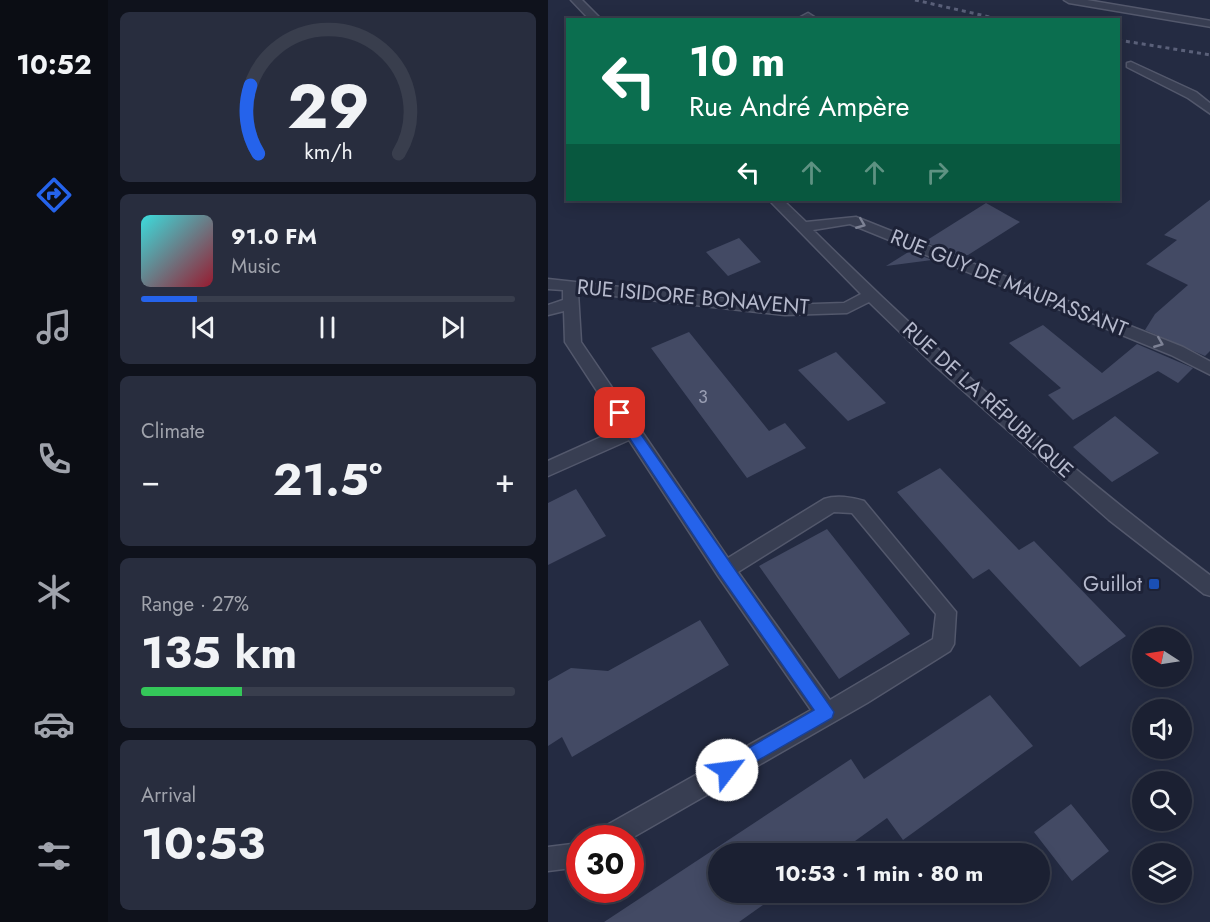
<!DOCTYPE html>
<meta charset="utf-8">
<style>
:root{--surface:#1b2032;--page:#282d3e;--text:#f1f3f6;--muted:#a0a3ac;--line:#393e4d;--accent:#2563eb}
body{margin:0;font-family:Jost,sans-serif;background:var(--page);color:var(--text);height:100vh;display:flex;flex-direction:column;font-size:22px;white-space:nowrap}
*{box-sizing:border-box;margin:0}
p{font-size:20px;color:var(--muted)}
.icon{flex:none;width:33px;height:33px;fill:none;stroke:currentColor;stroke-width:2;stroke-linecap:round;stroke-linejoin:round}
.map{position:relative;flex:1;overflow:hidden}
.drawer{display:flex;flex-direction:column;gap:12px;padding:12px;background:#0f121c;width:440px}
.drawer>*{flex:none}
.hud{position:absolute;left:18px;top:18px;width:554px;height:183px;border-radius:0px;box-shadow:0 3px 15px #0003,0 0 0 2px var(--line);background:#0b6e4f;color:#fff;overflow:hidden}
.needle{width:39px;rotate:282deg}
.controls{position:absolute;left:584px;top:627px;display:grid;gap:12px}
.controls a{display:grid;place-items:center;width:60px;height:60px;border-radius:50%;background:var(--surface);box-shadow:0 3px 15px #0003,0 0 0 2px var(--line);font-size:30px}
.speed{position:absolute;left:18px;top:825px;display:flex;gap:12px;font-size:30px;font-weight:700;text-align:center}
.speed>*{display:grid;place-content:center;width:78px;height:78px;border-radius:50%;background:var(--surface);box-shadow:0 3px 15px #0003,0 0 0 2px var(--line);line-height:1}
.speed .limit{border:9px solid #d22;background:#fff;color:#111}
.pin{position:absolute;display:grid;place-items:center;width:51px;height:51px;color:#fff;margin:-26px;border-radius:12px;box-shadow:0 3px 9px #0006}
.me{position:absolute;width:66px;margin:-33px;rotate:60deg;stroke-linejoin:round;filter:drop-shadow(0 0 4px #0008)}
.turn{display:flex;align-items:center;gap:21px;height:126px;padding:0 24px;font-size:27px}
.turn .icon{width:78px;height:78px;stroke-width:2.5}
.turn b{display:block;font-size:42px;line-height:51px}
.lanes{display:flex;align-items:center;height:57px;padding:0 24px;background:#0003;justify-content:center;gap:30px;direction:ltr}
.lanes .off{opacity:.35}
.big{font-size:45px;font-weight:700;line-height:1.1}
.drawer .tile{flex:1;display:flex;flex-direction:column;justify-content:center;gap:9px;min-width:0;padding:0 21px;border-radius:9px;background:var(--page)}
.drawer .dial{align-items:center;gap:0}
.dial svg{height:156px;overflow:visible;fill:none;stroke:var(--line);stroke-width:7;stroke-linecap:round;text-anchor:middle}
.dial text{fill:var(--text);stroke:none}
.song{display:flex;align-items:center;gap:18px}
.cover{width:72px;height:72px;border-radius:9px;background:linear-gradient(135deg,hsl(180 70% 55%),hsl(350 70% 35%))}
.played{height:6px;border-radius:3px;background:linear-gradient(90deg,var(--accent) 15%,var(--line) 15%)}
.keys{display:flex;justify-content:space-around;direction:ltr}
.heat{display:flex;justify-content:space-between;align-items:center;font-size:33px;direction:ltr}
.charge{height:9px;border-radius:4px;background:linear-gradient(90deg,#34c759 27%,var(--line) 0)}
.trip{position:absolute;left:160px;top:843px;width:342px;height:60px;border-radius:30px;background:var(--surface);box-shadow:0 3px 15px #0003,0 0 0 2px var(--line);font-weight:700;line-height:60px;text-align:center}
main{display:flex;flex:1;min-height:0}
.dock{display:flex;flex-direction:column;width:108px;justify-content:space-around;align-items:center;background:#0b0d14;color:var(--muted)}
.dock .icon{width:42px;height:42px}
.dock .selected{color:var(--accent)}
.dock b{font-size:27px;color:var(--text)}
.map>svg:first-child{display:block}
.building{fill:#434a64}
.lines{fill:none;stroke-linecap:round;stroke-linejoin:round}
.minor-casing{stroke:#53586c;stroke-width:3}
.minor{fill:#383e52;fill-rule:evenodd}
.rail{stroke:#5a6079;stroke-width:3;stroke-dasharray:4 4;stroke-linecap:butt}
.oneway{stroke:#7d8295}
.route{fill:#2563eb;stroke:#184099;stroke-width:1.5}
.transit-dot{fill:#1a4fb4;stroke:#1d2237;stroke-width:2}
.labels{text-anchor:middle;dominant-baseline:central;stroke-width:6;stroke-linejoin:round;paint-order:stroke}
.number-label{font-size:18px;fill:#989db2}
.street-label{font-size:21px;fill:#b5b9cc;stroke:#1d2237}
.poi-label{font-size:21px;fill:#b5b9cc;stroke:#1d2237;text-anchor:end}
</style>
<main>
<nav class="dock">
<b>10:52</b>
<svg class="icon selected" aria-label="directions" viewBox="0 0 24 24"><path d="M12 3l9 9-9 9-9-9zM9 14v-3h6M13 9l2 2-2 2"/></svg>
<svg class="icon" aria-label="music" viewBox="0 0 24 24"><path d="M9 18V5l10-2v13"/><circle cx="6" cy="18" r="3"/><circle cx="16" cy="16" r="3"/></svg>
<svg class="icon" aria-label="phone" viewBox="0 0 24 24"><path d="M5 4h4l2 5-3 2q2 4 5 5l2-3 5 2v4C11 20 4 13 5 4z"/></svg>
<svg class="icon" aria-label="climate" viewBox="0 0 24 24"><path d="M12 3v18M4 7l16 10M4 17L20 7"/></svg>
<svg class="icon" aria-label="car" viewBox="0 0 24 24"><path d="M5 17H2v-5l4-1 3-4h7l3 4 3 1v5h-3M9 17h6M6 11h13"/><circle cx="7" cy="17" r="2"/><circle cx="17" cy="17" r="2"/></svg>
<svg class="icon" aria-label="filters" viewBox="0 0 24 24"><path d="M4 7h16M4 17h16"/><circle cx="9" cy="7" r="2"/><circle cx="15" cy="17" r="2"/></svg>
</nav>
<section class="drawer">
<div class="tile dial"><svg viewBox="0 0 100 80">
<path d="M14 69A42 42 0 1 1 86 69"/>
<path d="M14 69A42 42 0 0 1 10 34" stroke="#2563eb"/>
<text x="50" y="56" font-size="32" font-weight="700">29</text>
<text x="50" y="72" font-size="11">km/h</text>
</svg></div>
<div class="tile">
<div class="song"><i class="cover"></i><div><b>91.0 FM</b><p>Music</p></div></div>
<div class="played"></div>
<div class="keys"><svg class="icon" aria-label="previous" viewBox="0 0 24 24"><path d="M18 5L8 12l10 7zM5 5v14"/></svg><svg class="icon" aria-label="pause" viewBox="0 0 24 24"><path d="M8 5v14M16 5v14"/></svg><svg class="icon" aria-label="next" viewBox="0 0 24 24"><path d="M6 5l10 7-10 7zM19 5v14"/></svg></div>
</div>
<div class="tile"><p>Climate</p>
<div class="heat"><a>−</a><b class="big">21.5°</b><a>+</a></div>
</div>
<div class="tile"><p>Range · 27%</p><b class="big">135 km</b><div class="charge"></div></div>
<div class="tile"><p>Arrival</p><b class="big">10:53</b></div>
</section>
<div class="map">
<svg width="663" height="922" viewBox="0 0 663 922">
<rect width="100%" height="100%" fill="#242b42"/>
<!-- building -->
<path class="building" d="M 663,199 L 663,350 L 657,356 L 597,330 L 607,314 L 640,285 L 598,264 L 629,240 L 616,235 Z
M 438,203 L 472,222 L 420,255 L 413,256 L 376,242 Z
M 191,238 L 213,262 L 180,276 L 158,252 Z
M 362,251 L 384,260 L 338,266 Z
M 495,325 L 554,373 L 589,344 L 645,368 L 630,383 L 610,371 L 525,420 L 500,395 L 513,388 L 461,343 Z
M 141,332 L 221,431 L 237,423 L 258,448 L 199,478 L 103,348 Z
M 288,352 L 338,403 L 300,421 L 250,370 Z
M 567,416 L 611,453 L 564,482 L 525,447 Z
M 392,468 L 471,550 L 486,541 L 578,636 L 532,667 L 441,569 L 425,579 L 349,492 Z
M 28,489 L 58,536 L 0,565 L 0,503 Z
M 279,529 L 362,634 L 291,679 L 211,566 Z
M 152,620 L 181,665 L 24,757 L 14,737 L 0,746 L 0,681 L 23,668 L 60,671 Z
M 442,695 L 485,746 L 355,840 L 339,818 L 289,854 L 171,854 L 171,892 L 233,892 L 191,922 L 56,922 L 303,759 L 316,779 Z
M 523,804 L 561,851 L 524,881 L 486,832 Z"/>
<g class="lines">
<!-- minor casing -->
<g class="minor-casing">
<path id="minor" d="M 23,0 L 34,0 L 54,20 L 42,20 Z
M 516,0 L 539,0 L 663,21 L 663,27 L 521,3 Z
M 260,13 L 271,20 L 247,20 Z
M 583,62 L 648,92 L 663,104 L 663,114 L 640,98 L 579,67 L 579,63 Z
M 221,200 L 235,200 L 258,222 L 308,217 L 635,347 L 663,362 L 663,375 L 623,355 L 302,224 L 265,230 C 390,354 522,470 663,576 L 663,596 L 656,594 L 561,520 L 385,364 L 321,302 L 299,313 L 237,315 L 30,292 L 33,342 L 180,558 L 276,499 C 288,495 304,497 316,501 L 408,612 L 406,644 L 402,651 L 319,703 L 82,839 L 49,838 L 52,829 L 263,710 L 170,576 L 81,440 L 0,476 L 0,461 L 73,428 L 17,342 L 16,311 L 0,315 L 0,305 L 15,300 L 15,290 L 0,289 L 0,279 L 237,305 L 296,303 L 313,294 ZM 286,512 L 304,513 L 388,614 L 385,639 L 282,700 L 190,572 Z
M 32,843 L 32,867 L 0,871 L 0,847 Z"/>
</g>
<!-- minor -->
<use href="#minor" class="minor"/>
<!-- rail -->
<path class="rail" d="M 367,0 L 455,20
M 570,40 L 663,55"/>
</g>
<!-- one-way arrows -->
<defs><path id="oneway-chevron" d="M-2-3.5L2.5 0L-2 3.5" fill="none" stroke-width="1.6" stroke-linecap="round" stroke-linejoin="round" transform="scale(1.5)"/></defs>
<g class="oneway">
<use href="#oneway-chevron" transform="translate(313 224) rotate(22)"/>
<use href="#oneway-chevron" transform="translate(611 343) rotate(22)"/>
</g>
<!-- route -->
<path class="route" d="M 72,408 L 76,410 L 286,712 L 284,718 L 179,778 L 173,776 L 170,770 L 173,764 L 266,710 L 171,574 L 67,416 L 65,413 L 67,410 Z"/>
<!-- markers -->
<rect class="transit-dot" x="600" y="578" width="12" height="12" rx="3"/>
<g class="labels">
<!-- number labels -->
<g class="number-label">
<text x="155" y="397">3</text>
</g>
<!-- street labels -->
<g class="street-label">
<text transform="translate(461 283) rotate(22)">RUE GUY DE MAUPASSANT</text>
<text transform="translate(145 297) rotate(5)">RUE ISIDORE BONAVENT</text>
<text transform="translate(440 400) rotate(42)">RUE DE LA RÉPUBLIQUE</text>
</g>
<!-- poi labels -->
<g class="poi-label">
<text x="594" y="584">Guillot</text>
</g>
</g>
</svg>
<div class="controls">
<a><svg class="needle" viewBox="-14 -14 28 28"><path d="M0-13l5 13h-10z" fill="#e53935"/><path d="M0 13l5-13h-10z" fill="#a0a3ac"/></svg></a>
<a><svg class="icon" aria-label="sound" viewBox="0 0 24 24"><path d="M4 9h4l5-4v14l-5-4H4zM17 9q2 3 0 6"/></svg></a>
<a><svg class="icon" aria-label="search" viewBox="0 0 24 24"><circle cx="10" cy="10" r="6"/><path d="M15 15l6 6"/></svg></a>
<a><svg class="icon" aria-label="layers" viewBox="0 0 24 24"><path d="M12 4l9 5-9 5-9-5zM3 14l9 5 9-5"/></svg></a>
</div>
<div class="speed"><div class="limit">30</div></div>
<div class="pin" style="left:72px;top:413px;background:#d93025"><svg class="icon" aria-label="arrive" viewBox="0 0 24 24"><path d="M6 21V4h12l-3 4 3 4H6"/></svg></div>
<svg class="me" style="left:179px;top:770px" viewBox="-20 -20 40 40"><circle r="19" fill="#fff"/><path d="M0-13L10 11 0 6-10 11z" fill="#2563eb"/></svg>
<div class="trip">10:53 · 1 min · 80 m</div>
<div class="hud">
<div class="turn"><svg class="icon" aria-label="left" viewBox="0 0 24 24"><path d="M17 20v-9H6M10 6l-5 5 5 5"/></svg><div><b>10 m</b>Rue André Ampère</div></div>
<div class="lanes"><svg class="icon" aria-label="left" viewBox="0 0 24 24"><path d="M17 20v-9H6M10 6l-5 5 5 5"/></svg><svg class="icon off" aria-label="ahead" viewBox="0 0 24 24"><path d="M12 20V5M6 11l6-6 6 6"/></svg><svg class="icon off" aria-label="ahead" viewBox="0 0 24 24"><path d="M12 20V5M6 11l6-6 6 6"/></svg><svg class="icon off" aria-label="right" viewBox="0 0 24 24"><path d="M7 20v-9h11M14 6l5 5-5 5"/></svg></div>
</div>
</div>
</main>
